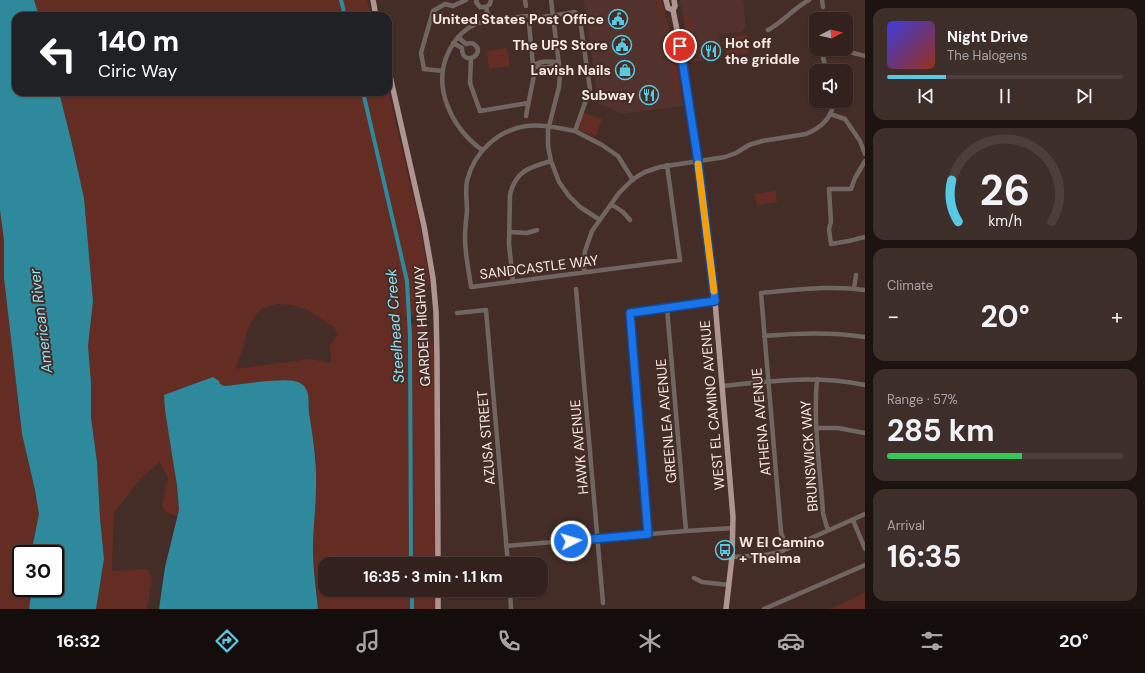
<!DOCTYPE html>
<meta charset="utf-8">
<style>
:root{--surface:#33211d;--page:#3e2e2a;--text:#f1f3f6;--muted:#a9a3a4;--line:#4e3e3b;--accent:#58c9e3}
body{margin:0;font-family:"DM Sans",sans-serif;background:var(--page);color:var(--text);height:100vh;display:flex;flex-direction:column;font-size:15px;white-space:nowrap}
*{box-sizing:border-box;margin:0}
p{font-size:13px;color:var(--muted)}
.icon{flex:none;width:22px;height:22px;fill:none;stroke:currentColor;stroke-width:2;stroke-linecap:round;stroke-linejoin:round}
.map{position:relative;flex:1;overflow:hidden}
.sheet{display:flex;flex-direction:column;gap:8px;padding:8px;background:#1c1210;width:280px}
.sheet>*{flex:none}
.guide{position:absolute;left:12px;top:12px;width:380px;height:84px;border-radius:12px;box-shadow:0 1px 3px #0004,0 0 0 1px var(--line);background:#202124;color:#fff;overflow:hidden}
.needle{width:26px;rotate:83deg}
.tools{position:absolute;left:809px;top:12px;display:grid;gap:8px}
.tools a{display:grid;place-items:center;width:44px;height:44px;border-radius:8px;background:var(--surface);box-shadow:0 1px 3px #0004,0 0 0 1px var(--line);font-size:20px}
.speed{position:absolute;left:12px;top:545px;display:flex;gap:8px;font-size:20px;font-weight:700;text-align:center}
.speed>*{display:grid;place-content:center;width:52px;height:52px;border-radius:50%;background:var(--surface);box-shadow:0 1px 3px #0004,0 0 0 1px var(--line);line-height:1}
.speed .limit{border:2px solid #111;border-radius:6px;background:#fff;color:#111}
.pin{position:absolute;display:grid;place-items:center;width:34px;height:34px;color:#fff;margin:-17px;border:2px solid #fff;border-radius:50%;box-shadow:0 1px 4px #0007}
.me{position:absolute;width:44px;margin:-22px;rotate:85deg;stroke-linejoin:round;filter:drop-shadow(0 0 3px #0008)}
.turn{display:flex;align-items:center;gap:14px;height:84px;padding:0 20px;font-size:18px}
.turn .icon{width:52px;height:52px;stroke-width:2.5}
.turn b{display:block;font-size:28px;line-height:34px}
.big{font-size:30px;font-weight:700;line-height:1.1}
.sheet .tile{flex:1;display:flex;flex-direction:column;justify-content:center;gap:6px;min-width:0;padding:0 14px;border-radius:12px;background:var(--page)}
.sheet .dial{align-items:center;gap:0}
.dial svg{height:104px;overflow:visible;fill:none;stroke:var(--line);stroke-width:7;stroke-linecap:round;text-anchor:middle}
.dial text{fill:var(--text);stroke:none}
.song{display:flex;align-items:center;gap:12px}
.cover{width:48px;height:48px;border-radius:6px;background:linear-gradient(135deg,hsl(240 70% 55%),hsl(10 70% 35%))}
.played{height:4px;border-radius:2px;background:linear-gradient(90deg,var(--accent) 25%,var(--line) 25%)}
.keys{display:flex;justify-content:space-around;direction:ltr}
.heat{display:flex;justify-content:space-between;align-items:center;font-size:22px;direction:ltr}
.charge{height:6px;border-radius:3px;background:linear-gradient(90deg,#34c759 57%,var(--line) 0)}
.trip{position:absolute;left:318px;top:557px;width:230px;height:40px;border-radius:12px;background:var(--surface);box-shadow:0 1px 3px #0004,0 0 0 1px var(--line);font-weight:700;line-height:40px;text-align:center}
.tab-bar{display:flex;height:64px;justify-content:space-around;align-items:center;background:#140d0c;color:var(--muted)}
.tab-bar .icon{width:28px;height:28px}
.tab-bar .selected{color:var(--accent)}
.tab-bar b{font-size:18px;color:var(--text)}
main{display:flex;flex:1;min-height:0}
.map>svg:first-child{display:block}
.built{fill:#51322c}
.green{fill:#642d23;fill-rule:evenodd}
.water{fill:#2e899d}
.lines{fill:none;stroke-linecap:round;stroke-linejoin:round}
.canal{stroke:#2e899d;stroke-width:4}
.minor{stroke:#716562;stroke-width:4.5}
.major{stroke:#ae9590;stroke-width:5.5}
.route-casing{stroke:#114b97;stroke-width:10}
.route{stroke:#1a73e8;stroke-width:7}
.slow{stroke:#f59e0b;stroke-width:7}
.labels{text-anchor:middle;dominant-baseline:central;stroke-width:4;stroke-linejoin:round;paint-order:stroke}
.poi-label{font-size:14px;font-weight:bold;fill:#f8e8e4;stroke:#442c27;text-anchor:end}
.street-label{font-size:14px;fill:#f8e8e4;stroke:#442c27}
.water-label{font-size:15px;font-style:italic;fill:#8fe1f6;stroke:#442c27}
</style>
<main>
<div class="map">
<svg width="865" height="609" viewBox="0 0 865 609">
<rect width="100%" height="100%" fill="#442c27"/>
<!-- built -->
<path class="built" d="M 584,0 L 662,0 L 672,41 L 683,106 L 622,114 L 598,103 Z
M 680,0 L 743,0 L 746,26 L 742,32 L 719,34 L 722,58 L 691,62 Z"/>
<!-- green -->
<path class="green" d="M 34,0 L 367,0 L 371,16 L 39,16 Z
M 656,0 L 660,0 L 667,30 L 664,31 Z
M 688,14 L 689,19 L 692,19 L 693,29 L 690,30 L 691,37 L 693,37 L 695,46 L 697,46 L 697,47 L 695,47 L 696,53 L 691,54 L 684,16 Z
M 746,35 L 749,53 L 726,56 L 724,38 Z
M 670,36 L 672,36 L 676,55 L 682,97 L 681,98 L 675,59 Z
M 670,37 L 674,57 L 680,98 L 676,99 L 669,56 L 665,38 Z
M 507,48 L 510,66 L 489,69 L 487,51 Z
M 388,90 L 421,230 L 429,281 L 420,314 L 405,318 L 410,324 L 425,325 L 437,356 L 438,564 L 325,564 L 325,590 L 438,590 L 438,609 L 318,609 L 313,549 L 316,487 L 316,458 L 309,408 L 308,394 C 305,390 301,385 297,382 C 289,377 237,385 224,386 L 220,384 L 173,456 L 179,510 L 178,517 L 165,511 L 162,505 L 168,478 L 160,462 L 141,478 L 114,513 L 112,571 L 147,569 L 152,578 L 147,609 L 96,609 L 104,559 L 100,518 L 97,462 L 91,418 L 91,382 L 88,346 L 93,301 L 84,198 L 72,144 L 59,92 L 388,92 ZM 278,304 L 292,305 L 308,310 L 326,322 L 334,327 L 338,335 L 330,345 L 331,363 L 310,359 L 235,369 L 242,352 L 248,329 L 253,319 L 260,310 L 270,306 Z
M 584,113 L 602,119 L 596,136 L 578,130 Z
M 776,191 L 777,202 L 757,205 L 755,194 Z
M 0,210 L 4,241 L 4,278 L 22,434 L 35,490 L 39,514 L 31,554 L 21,554 L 21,588 L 32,588 L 29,609 L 0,609 Z
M 865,593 L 865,609 L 829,609 Z"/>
<!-- water -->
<path class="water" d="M 0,0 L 34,0 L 39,16 L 16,16 L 16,92 L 59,92 L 72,144 L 84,198 L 93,301 L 88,346 L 91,382 L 91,418 L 97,462 L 100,518 L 104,559 L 96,609 L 29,609 L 32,588 L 55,588 L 55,554 L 31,554 L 39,514 L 35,490 L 22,434 L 4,278 L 4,241 L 0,210 Z
M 213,377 L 219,381 L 220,384 L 224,386 C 240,385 288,376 300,383 C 311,389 308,402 309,412 C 313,438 317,462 316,488 C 316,508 313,528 313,548 C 313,568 316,589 318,609 L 159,609 L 165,567 L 179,510 L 177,486 L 165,410 L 164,395 Z"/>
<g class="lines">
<!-- canal -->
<path class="canal" d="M 341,0 L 345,16
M 363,92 L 407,281 L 410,337 L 411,564
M 412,590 L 412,609"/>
<!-- minor -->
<path class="minor" d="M 477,0 L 476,2 L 480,7 L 486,7 L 490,4 L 491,0
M 525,0 L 526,6
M 551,0 L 560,73 L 559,87 L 548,130 L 548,146 L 551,161 L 559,182 L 569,196 L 580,207 L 600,220
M 822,0 L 823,7
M 486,7 L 489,21
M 768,30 C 783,22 794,8 809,0
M 453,43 L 462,48 C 462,68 486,54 475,45 C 472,42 469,43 466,44 L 458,37
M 471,58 L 470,83 L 480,111 L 528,103
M 533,66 C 540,60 550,61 559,63
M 533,66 C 542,68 551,68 559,63
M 443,71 L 424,69 L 421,53 L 433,11 L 445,4 L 453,6 L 466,0
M 827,71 L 823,58 L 825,54 C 837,47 853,53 865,56
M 830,114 L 845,119 L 860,141 L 865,154
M 526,116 L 534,75 L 529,24
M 575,131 L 602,145 L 618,156 L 633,180
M 482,150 C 452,128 430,86 450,49 C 456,38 464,29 476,24 C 486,20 498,20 509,18 C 515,18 521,16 527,16 C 532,16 537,18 542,17 C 553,16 564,14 575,12 L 578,15 L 580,20 L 590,89 L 575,131 C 559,128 543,124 526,126 C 498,130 474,152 467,181 C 465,191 467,201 467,211 C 466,220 465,229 465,238 C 465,255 469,271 471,287 L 680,260 L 667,165
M 865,161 L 855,178 L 851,189 L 829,189 L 831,222 L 829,229 L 831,244 L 849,241 L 865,237
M 611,204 L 623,212 L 630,220
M 509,232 L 527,233 L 537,230
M 584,272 L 585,251 L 592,231 L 619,193 L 631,181 L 638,176 L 645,172 L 660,167 L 725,157 L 736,153 L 749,145 L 762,141 L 806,134 C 821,128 832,118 834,101
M 513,282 L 509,244 L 510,195 C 515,171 530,167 551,161
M 854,288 L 856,275
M 576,289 L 603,603
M 667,308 L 686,531
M 457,313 L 486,310 L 508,564
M 764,336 C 800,333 830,332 865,337
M 817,379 C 813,424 820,468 823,513 L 826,524 L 828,530
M 722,386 C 771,381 815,375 865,385
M 816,428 L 838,428 L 865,433
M 853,520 L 865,549
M 648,534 L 630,313 L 715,301
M 506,546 L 686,531 L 733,528
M 786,549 L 781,532 L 761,293 C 796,290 830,285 865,290
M 732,557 L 765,555 L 780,552 L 865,514
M 694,578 L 702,582 L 729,585
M 510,590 L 511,609
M 764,609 L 865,565"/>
<!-- major -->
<path class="major" d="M 373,0 L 376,16
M 666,0 L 668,8 L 673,10
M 674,0 L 675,6 L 673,10 L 683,60 L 690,102 L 708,235 L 715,301 L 733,517 L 732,557 L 726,609
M 388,67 L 424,226 L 433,278 L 436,312 L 437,356 L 438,564
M 438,609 L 438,590"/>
</g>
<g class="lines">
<!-- route casing -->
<g class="route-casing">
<path id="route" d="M 571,541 L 648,534 L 630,313 L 715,301 L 698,161 L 680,46"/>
</g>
<!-- route -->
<use href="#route" class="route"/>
<!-- slow -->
<path class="slow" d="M 698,164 L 714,291"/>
</g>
<!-- icons -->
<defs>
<g id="civic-ring" transform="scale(1)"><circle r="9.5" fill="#442c27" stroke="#58c9e3" stroke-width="1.5"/><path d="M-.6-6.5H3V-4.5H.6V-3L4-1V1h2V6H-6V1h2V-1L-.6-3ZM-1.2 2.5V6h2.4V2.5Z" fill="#58c9e3"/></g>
<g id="restaurant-ring" transform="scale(1)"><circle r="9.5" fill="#442c27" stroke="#58c9e3" stroke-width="1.5"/><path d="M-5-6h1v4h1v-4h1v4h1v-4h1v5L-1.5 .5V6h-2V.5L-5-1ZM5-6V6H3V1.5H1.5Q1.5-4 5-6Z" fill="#58c9e3"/></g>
<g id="shop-ring" transform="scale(1)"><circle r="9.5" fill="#442c27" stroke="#58c9e3" stroke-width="1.5"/><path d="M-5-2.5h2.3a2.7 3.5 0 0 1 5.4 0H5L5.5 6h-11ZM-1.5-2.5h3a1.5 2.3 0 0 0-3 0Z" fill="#58c9e3"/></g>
<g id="bus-ring" transform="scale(1)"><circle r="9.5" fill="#442c27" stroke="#58c9e3" stroke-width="1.5"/><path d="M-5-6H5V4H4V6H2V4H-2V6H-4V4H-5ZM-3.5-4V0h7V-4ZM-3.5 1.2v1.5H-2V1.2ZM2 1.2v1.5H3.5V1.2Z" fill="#58c9e3"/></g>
</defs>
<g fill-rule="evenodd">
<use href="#civic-ring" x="618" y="19"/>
<use href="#civic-ring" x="622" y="45"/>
<use href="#restaurant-ring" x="711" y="51"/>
<use href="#shop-ring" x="625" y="70"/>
<use href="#restaurant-ring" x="649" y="95"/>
<use href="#bus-ring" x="725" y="550"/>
</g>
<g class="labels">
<!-- poi labels -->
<g class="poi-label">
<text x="604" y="19">United States Post Office</text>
<text x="725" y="43" text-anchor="start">Hot off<tspan x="725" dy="16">the griddle</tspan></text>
<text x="608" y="45">The UPS Store</text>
<text x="611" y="70">Lavish Nails</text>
<text x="635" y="95">Subway</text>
<text x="739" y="542" text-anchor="start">W El Camino<tspan x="739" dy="16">+ Thelma</tspan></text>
</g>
<!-- street labels -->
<g class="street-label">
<text transform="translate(539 267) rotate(-7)">SANDCASTLE WAY</text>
<text transform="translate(422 326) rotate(-93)">GARDEN HIGHWAY</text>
<text transform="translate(712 405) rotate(-95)">WEST EL CAMINO AVENUE</text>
<text transform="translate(666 421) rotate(-95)">GREENLEA AVENUE</text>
<text transform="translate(761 422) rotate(-95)">ATHENA AVENUE</text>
<text transform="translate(486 438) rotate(-95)">AZUSA STREET</text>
<text transform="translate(579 447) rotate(-95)">HAWK AVENUE</text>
<text transform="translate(809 456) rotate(-94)">BRUNSWICK WAY</text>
</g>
<!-- water labels -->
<g class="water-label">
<text transform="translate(41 321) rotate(-97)">American River</text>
<text transform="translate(395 326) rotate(-94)">Steelhead Creek</text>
</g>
</g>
</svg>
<div class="tools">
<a><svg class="needle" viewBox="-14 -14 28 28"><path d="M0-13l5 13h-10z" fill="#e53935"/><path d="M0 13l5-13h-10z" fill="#a9a3a4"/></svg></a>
<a><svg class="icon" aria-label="sound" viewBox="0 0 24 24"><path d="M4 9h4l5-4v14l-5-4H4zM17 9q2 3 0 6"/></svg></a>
</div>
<div class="speed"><div class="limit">30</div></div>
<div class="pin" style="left:680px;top:46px;background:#d93025"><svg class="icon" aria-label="arrive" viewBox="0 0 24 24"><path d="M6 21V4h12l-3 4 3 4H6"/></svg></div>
<svg class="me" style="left:571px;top:541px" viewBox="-20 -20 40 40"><circle r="17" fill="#1a73e8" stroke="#fff" stroke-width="3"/><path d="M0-11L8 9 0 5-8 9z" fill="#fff"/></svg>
<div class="trip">16:35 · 3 min · 1.1 km</div>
<div class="guide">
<div class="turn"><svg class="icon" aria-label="left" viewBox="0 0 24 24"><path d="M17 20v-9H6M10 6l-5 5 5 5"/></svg><div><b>140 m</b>Ciric Way</div></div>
</div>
</div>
<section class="sheet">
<div class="tile">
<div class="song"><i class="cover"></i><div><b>Night Drive</b><p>The Halogens</p></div></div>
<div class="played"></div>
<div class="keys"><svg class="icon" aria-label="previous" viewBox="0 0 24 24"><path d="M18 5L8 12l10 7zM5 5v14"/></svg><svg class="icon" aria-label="pause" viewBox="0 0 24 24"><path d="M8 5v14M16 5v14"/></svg><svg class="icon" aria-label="next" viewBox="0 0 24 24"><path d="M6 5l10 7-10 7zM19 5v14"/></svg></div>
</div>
<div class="tile dial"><svg viewBox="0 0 100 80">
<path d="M14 69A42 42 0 1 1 86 69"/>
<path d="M14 69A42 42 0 0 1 9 37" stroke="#58c9e3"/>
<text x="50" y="56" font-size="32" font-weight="700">26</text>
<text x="50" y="72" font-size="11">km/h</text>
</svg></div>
<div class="tile"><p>Climate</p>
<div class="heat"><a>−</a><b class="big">20°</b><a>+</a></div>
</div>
<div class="tile"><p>Range · 57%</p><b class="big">285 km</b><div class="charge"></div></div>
<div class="tile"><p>Arrival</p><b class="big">16:35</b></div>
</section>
</main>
<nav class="tab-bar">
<b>16:32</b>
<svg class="icon selected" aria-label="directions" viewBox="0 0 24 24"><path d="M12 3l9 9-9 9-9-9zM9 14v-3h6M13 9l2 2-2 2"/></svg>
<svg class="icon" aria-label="music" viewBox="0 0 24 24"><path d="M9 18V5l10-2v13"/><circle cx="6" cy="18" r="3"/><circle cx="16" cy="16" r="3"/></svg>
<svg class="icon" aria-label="phone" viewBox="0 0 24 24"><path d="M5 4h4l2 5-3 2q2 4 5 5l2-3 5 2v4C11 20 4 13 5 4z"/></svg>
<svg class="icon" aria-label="climate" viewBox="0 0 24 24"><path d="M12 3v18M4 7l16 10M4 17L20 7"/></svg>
<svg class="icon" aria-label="car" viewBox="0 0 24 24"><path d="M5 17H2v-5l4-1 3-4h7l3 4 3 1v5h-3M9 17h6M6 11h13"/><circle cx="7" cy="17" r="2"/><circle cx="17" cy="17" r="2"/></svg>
<svg class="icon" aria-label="filters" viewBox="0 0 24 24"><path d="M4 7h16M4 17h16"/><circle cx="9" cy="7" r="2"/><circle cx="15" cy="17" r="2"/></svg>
<b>20°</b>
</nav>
